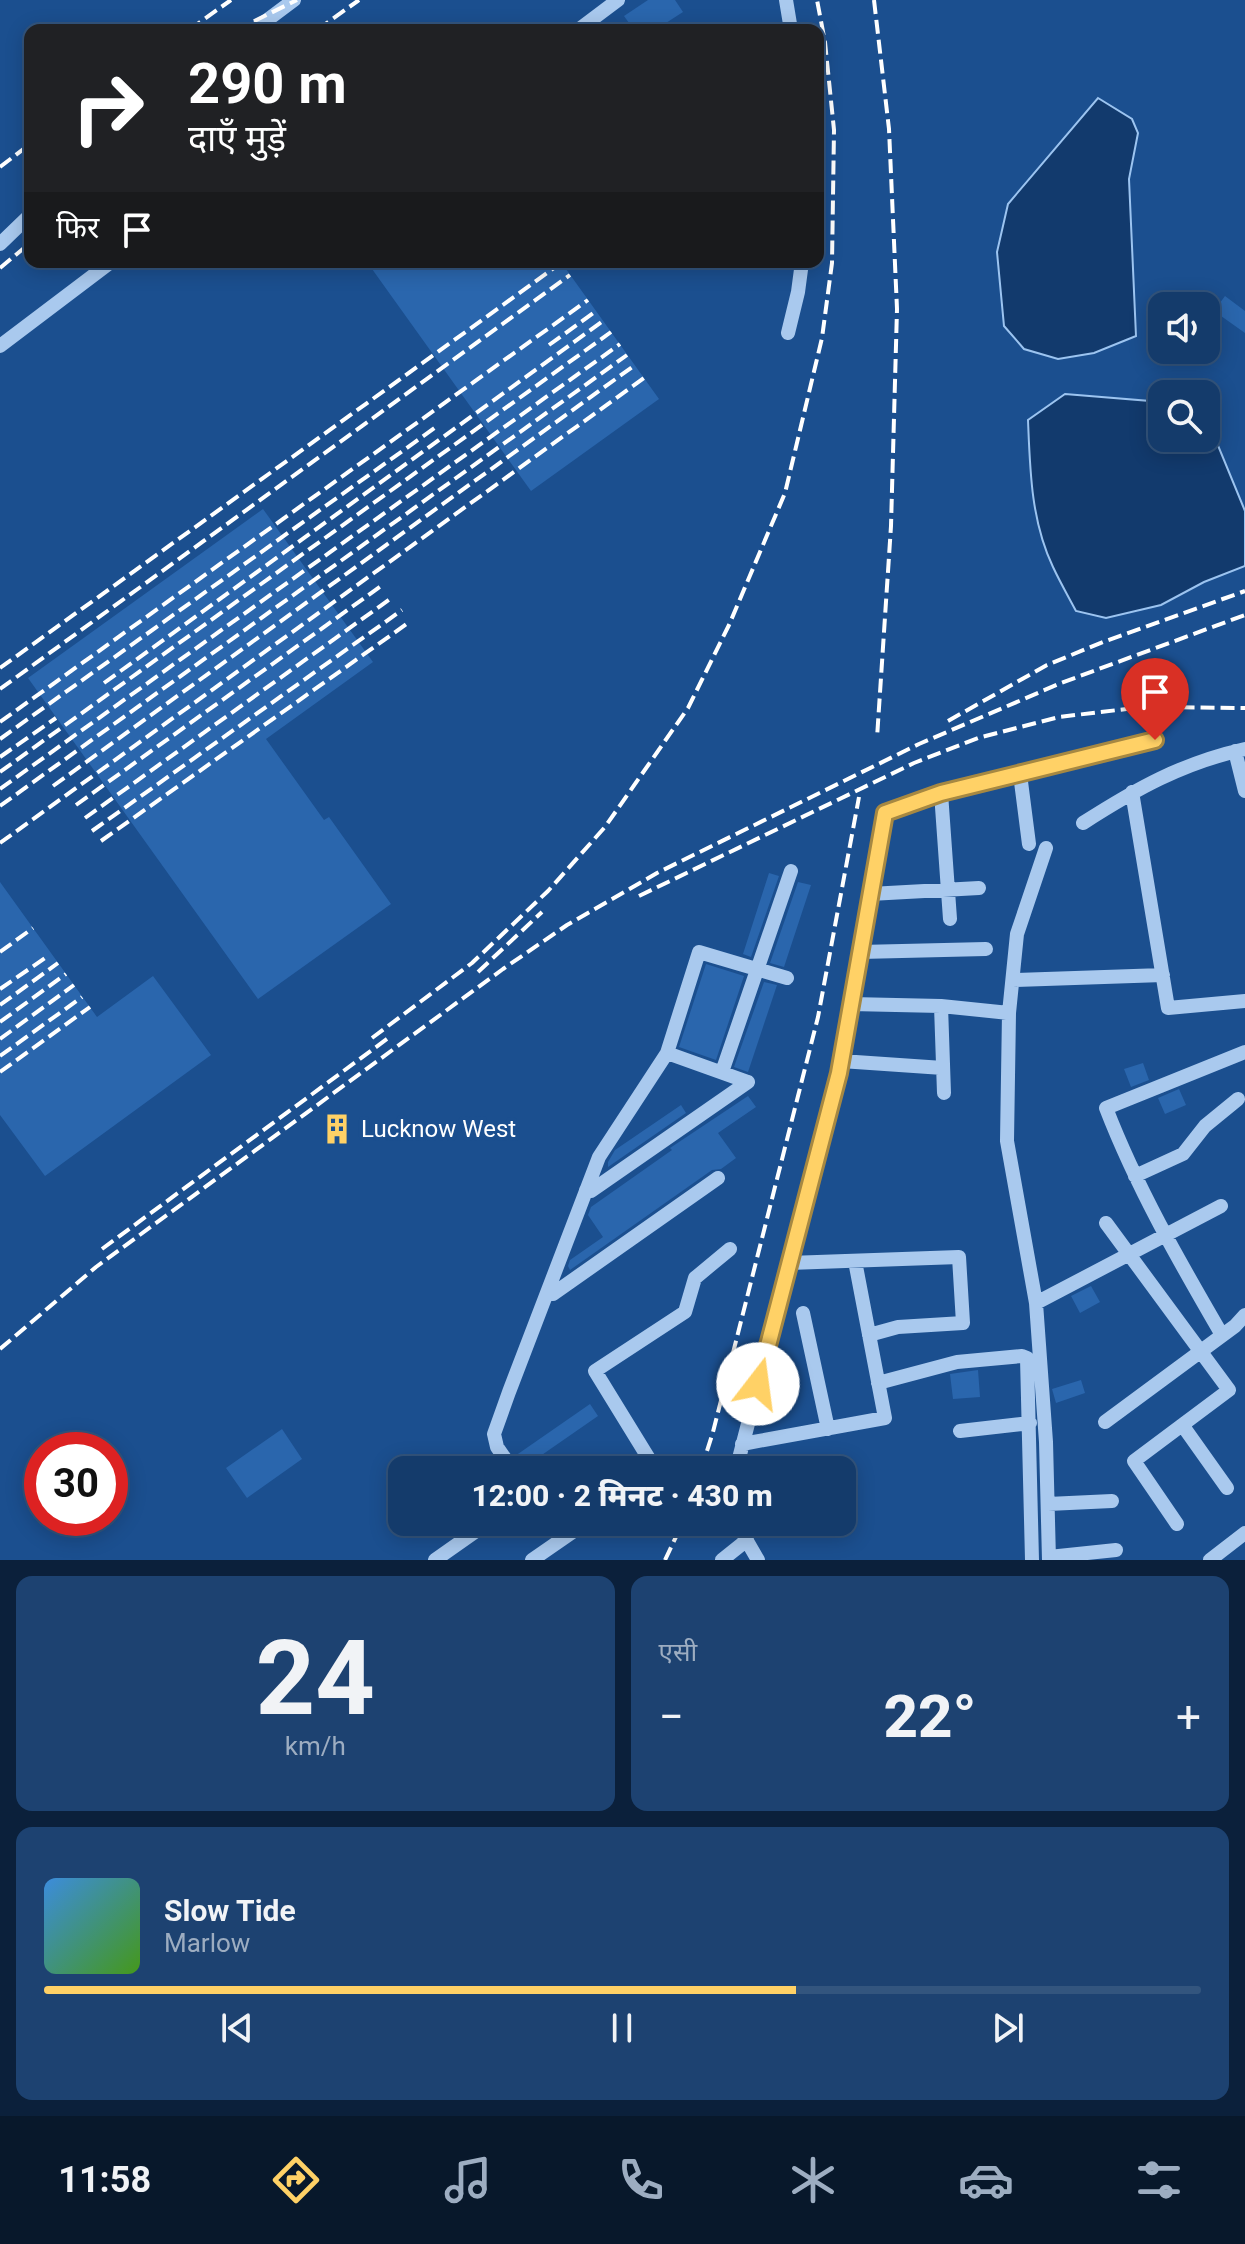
<!DOCTYPE html>
<html lang="hi">
<meta charset="utf-8">
<style>
:root{--surface:#143b6b;--page:#1d4271;--text:#f1f3f6;--muted:#9dadc1;--line:#33557e;--accent:#ffd166}
body{margin:0;font-family:Roboto,"Noto Sans Devanagari",sans-serif;background:var(--page);color:var(--text);height:100vh;display:flex;flex-direction:column;font-size:30px;white-space:nowrap}
*{box-sizing:border-box;margin:0}
p{font-size:26px;color:var(--muted)}
.icon{flex:none;width:44px;height:44px;fill:none;stroke:currentColor;stroke-width:2;stroke-linecap:round;stroke-linejoin:round}
.map{position:relative;height:1560px;overflow:hidden}
.side{display:flex;flex-direction:column;gap:16px;padding:16px;background:#0b203b;flex:1}
.side>*{flex:none}
.top-card{position:absolute;left:24px;top:24px;width:800px;height:244px;border-radius:16px;box-shadow:0 4px 20px #0003,0 0 0 2px var(--line);background:#202124;color:#fff;overflow:hidden}
.buttons{position:absolute;left:1148px;top:292px;display:grid;gap:16px}
.buttons a{display:grid;place-items:center;width:72px;height:72px;border-radius:16px;background:var(--surface);box-shadow:0 4px 20px #0003,0 0 0 2px var(--line);font-size:40px}
.speed{position:absolute;left:24px;top:1432px;display:flex;gap:16px;font-size:40px;font-weight:700;text-align:center}
.speed>*{display:grid;place-content:center;width:104px;height:104px;border-radius:50%;background:var(--surface);box-shadow:0 4px 20px #0003,0 0 0 2px var(--line);line-height:1}
.speed .limit{border:12px solid #d22;background:#fff;color:#111}
.pin{position:absolute;display:grid;place-items:center;width:68px;height:68px;color:#fff;margin:-82px -34px;border-radius:50% 50% 50% 0;rotate:-45deg;box-shadow:0 0 8px #0007}
.pin .icon{rotate:45deg}
.me{position:absolute;width:88px;margin:-44px;rotate:15deg;stroke-linejoin:round;filter:drop-shadow(0 0 6px #0008)}
.turn{display:flex;align-items:center;gap:28px;height:168px;padding:0 32px;font-size:36px}
.turn .icon{width:104px;height:104px;stroke-width:2.5}
.turn b{display:block;font-size:56px;line-height:68px}
.then{display:flex;align-items:center;height:76px;padding:0 32px;background:#0003;gap:16px;font-size:30px}
.big{font-size:60px;font-weight:800;line-height:1.1}
.side .tile{flex:1;display:flex;flex-direction:column;justify-content:center;gap:12px;min-width:0;padding:0 28px;border-radius:16px;background:var(--page)}
.side .dial{align-items:center;gap:0}
.dial b{font-size:104px;line-height:1}
.song{display:flex;align-items:center;gap:24px}
.cover{width:96px;height:96px;border-radius:12px;background:linear-gradient(135deg,hsl(210 70% 55%),hsl(100 70% 35%))}
.played{height:8px;border-radius:4px;background:linear-gradient(90deg,var(--accent) 65%,var(--line) 65%)}
.keys{display:flex;justify-content:space-around;direction:ltr}
.heat{display:flex;justify-content:space-between;align-items:center;font-size:44px;direction:ltr}
.side .tiles{flex:1;display:grid;gap:16px;grid-template-columns:1fr 1fr}
.tile:last-child{grid-column:span 2}
.trip{position:absolute;left:388px;top:1456px;width:468px;height:80px;border-radius:16px;background:var(--surface);box-shadow:0 4px 20px #0003,0 0 0 2px var(--line);font-weight:800;line-height:80px;text-align:center}
.tab-bar{display:flex;height:128px;justify-content:space-around;align-items:center;background:#08182b;color:var(--muted)}
.tab-bar .icon{width:56px;height:56px}
.tab-bar .selected{color:var(--accent)}
.tab-bar b{font-size:36px;color:var(--text)}
.map>svg:first-child{display:block}
.water{fill:#123a6d;stroke:#9cc4f0;stroke-width:2}
.building{fill:#2a66ad}
.lines{fill:none;stroke-linecap:round;stroke-linejoin:round}
.minor{stroke:#a9c9ee;stroke-width:14}
.rail{stroke:#fff;stroke-width:4;stroke-dasharray:14 6;stroke-linecap:butt}
.route-casing{stroke:#a68842;stroke-width:20}
.route{stroke:#ffd166;stroke-width:14}
.labels{text-anchor:middle;dominant-baseline:central;stroke-width:8;stroke-linejoin:round;paint-order:stroke}
.poi-label{font-size:24px;fill:#fff;stroke:#1b4f8f;text-anchor:start}
</style>
<div class="map">
<svg width="1245" height="1560" viewBox="0 0 1245 1560">
<rect width="100%" height="100%" fill="#1b4f8f"/>
<!-- water -->
<path class="water" d="M 1098,98 L 1132,119 L 1138,133 L 1129,179 L 1136,336 L 1094,353 L 1058,359 L 1024,349 L 1004,326 L 997,252 L 1008,204 Z
M 1065,394 L 1162,402 L 1162,438 L 1206,438 L 1206,422 L 1210,426 L 1245,511 L 1245,566 L 1204,582 L 1161,605 L 1106,618 L 1076,611 C 1068,596 1060,582 1053,567 C 1031,521 1030,470 1028,420 Z"/>
<!-- building -->
<path class="building" d="M 648,0 L 675,0 L 683,12 L 655,30 L 634,30 L 624,16 Z
M 367,262 L 561,262 L 659,399 L 531,491 Z
M 1225,296 L 1245,311 L 1245,333 L 1214,311 Z
M 263,509 L 373,662 L 266,739 L 324,820 L 329,817 L 391,904 L 258,999 L 28,678 Z
M 769,873 L 779,876 L 751,957 L 743,954 Z
M 0,882 L 97,1017 L 153,976 L 211,1055 L 45,1176 L 0,1115 Z
M 798,882 L 811,885 L 784,967 L 770,963 Z
M 706,964 L 744,976 L 716,1060 L 679,1047 Z
M 764,982 L 777,985 L 748,1072 L 734,1067 Z
M 1143,1063 L 1149,1080 L 1131,1087 L 1124,1069 Z
M 1179,1089 L 1186,1105 L 1165,1114 L 1158,1098 Z
M 748,1096 L 756,1107 L 718,1133 L 736,1158 L 721,1169 L 712,1170 L 570,1270 L 568,1266 L 570,1260 L 603,1237 L 588,1215 L 591,1207 L 672,1150 L 670,1148 Z
M 681,1105 L 686,1113 L 608,1167 L 608,1162 L 615,1150 Z
M 1091,1286 L 1100,1302 L 1080,1313 L 1071,1296 Z
M 978,1370 L 980,1397 L 953,1399 L 950,1374 Z
M 1081,1380 L 1085,1393 L 1056,1403 L 1052,1389 Z
M 590,1404 L 598,1416 L 523,1468 L 515,1456 Z
M 282,1429 L 302,1459 L 247,1498 L 226,1468 Z"/>
<g class="lines">
<!-- minor -->
<path class="minor" d="M 786,0 L 791,30
M 254,30 L 294,0
M 578,30 L 618,0
M 0,244 L 30,215
M 788,333 L 798,292 L 802,262
M 0,346 L 111,262
M 1235,751 L 1245,791
M 1020,774 L 1029,844
M 1132,792 L 1168,1008 L 1245,1001
M 941,793 L 950,919
M 1083,823 C 1136,789 1182,763 1245,749
M 870,894 L 979,888
M 860,952 L 986,949
M 1013,980 L 1163,975
M 851,1004 L 941,1006 L 944,1093
M 941,1006 L 1009,1013
M 667,1053 L 748,1082
M 841,1061 L 943,1068
M 722,1072 L 791,871
M 1135,1176 L 1183,1154 L 1205,1126 L 1238,1099
M 586,1190 L 591,1191 L 748,1082
M 1106,1223 L 1229,1390 L 1134,1461 L 1177,1524
M 789,1263 L 959,1257 L 963,1323 L 898,1327 L 869,1335
M 547,1293 L 553,1294 L 718,1178
M 1036,1303 L 1007,1141 L 1009,1013 L 1017,934 L 1046,848
M 803,1313 L 828,1429
M 1222,1335 C 1179,1261 1137,1188 1106,1108 L 1245,1052
M 878,1383 L 957,1362 L 1022,1356 L 1027,1358 L 1032,1560
M 1105,1422 L 1235,1326 L 1245,1315
M 1183,1426 L 1227,1488
M 960,1431 L 1030,1423
M 742,1444 L 885,1418 L 855,1261
M 513,1470 L 497,1447 L 494,1434 L 509,1392 L 599,1157 L 667,1053 L 699,952 L 787,978
M 653,1470 L 654,1467 L 595,1371 L 685,1312 L 695,1278 L 730,1249
M 736,1470 L 839,1073 L 885,813 L 941,793 L 1155,740
M 1048,1504 L 1112,1501
M 550,1522 L 562,1539
M 736,1522 L 758,1560
M 1049,1557 L 1116,1550
M 435,1560 L 489,1522
M 532,1560 L 587,1522
M 722,1560 L 747,1540
M 1049,1560 L 1046,1442 L 1036,1303 L 1221,1206
M 1210,1560 L 1245,1533"/>
<!-- rail -->
<path class="rail" d="M 874,0 L 889,129 L 897,309 L 891,526 L 877,738
M 189,30 L 231,0
M 236,30 L 297,0
M 317,30 L 359,0
M 0,167 L 30,144
M 0,268 L 30,243
M 549,345 L 596,311
M 0,668 L 561,263
M 104,683 L 603,321
M 0,689 L 570,275
M 948,721 L 1047,665 L 1103,642 L 1245,591
M 0,722 L 588,300
M 0,739 L 436,427
M 0,757 L 56,718
M 0,772 L 611,332
M 53,786 L 635,365
M 0,789 L 620,344
M 76,805 L 381,586
M 0,806 L 627,355
M 85,818 L 390,599
M 92,831 L 402,610
M 101,841 L 408,623
M 0,843 L 644,378
M 639,896 L 914,763 L 978,738 L 1059,717 L 1143,707 L 1245,708
M 0,952 L 33,928
M 478,972 L 542,912
M 0,989 L 48,956
M 0,1005 L 58,963
M 0,1022 L 66,974
M 372,1038 L 472,963 L 548,891 L 605,827 L 688,708 L 729,625 L 785,493 L 822,338 L 832,263 L 834,130 L 825,42 L 817,0
M 0,1039 L 74,985
M 0,1056 L 82,997
M 0,1072 L 90,1007
M 102,1249 L 391,1036
M 0,1349 L 96,1267 L 503,969 L 567,925 L 657,873 L 919,744 L 1061,683 L 1245,615
M 701,1470 L 713,1432 L 818,1017 L 859,797
M 665,1560 L 683,1522"/>
</g>
<g class="lines">
<!-- route casing -->
<g class="route-casing">
<path id="route" d="M 758,1384 L 839,1073 L 885,813 L 941,793 L 1155,740"/>
</g>
<!-- route -->
<use href="#route" class="route"/>
</g>
<!-- icons -->
<defs>
<g id="building-bare" transform="scale(2.4)"><path d="M-4-6H4V6H1V3H-1V6H-4ZM-2.5-4.3h1.7v1.8h-1.7ZM.8-4.3h1.7v1.8H.8ZM-2.5-1h1.7V.8h-1.7ZM.8-1h1.7V.8H.8Z" fill="#ffd166" stroke="#1b4f8f" stroke-width="2.5" paint-order="stroke"/></g>
</defs>
<g fill-rule="evenodd">
<use href="#building-bare" x="337" y="1129"/>
</g>
<g class="labels">
<!-- poi labels -->
<g class="poi-label">
<text x="361" y="1129">Lucknow West</text>
</g>
</g>
</svg>
<div class="buttons">
<a><svg class="icon" aria-label="sound" viewBox="0 0 24 24"><path d="M4 9h4l5-4v14l-5-4H4zM17 9q2 3 0 6"/></svg></a>
<a><svg class="icon" aria-label="search" viewBox="0 0 24 24"><circle cx="10" cy="10" r="6"/><path d="M15 15l6 6"/></svg></a>
</div>
<div class="speed"><div class="limit">30</div></div>
<div class="pin" style="left:1155px;top:740px;background:#d93025"><svg class="icon" aria-label="arrive" viewBox="0 0 24 24"><path d="M6 21V4h12l-3 4 3 4H6"/></svg></div>
<svg class="me" style="left:758px;top:1384px" viewBox="-20 -20 40 40"><circle r="19" fill="#fff"/><path d="M0-13L10 11 0 6-10 11z" fill="#ffd166"/></svg>
<div class="trip">12:00 · 2 मिनट · 430 m</div>
<div class="top-card">
<div class="turn"><svg class="icon" aria-label="right" viewBox="0 0 24 24"><path d="M7 20v-9h11M14 6l5 5-5 5"/></svg><div><b>290 m</b>दाएँ मुड़ें</div></div>
<div class="then">फिर<svg class="icon" aria-label="arrive" viewBox="0 0 24 24"><path d="M6 21V4h12l-3 4 3 4H6"/></svg></div>
</div>
</div>
<section class="side">
<div class="tiles">
<div class="tile dial"><b>24</b><p>km/h</p></div>
<div class="tile"><p>एसी</p>
<div class="heat"><a>−</a><b class="big">22°</b><a>+</a></div>
</div>
<div class="tile">
<div class="song"><i class="cover"></i><div><b>Slow Tide</b><p>Marlow</p></div></div>
<div class="played"></div>
<div class="keys"><svg class="icon" aria-label="previous" viewBox="0 0 24 24"><path d="M18 5L8 12l10 7zM5 5v14"/></svg><svg class="icon" aria-label="pause" viewBox="0 0 24 24"><path d="M8 5v14M16 5v14"/></svg><svg class="icon" aria-label="next" viewBox="0 0 24 24"><path d="M6 5l10 7-10 7zM19 5v14"/></svg></div>
</div>
</div>
</section>
<nav class="tab-bar">
<b>11:58</b>
<svg class="icon selected" aria-label="directions" viewBox="0 0 24 24"><path d="M12 3l9 9-9 9-9-9zM9 14v-3h6M13 9l2 2-2 2"/></svg>
<svg class="icon" aria-label="music" viewBox="0 0 24 24"><path d="M9 18V5l10-2v13"/><circle cx="6" cy="18" r="3"/><circle cx="16" cy="16" r="3"/></svg>
<svg class="icon" aria-label="phone" viewBox="0 0 24 24"><path d="M5 4h4l2 5-3 2q2 4 5 5l2-3 5 2v4C11 20 4 13 5 4z"/></svg>
<svg class="icon" aria-label="climate" viewBox="0 0 24 24"><path d="M12 3v18M4 7l16 10M4 17L20 7"/></svg>
<svg class="icon" aria-label="car" viewBox="0 0 24 24"><path d="M5 17H2v-5l4-1 3-4h7l3 4 3 1v5h-3M9 17h6M6 11h13"/><circle cx="7" cy="17" r="2"/><circle cx="17" cy="17" r="2"/></svg>
<svg class="icon" aria-label="filters" viewBox="0 0 24 24"><path d="M4 7h16M4 17h16"/><circle cx="9" cy="7" r="2"/><circle cx="15" cy="17" r="2"/></svg>
</nav>
